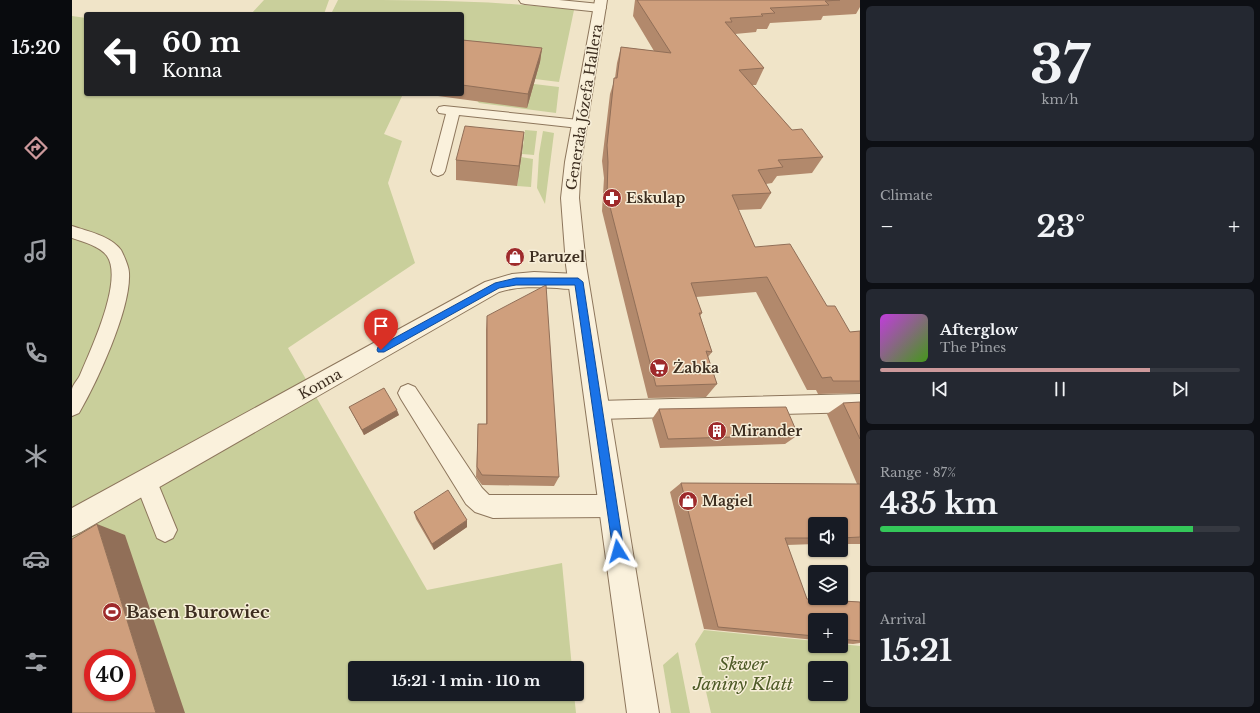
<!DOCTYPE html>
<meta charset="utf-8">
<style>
:root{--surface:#171b24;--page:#242831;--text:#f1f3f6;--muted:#9ea1a6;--line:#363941;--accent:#cc999b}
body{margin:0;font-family:"Libre Baskerville",serif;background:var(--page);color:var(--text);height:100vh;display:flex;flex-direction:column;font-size:15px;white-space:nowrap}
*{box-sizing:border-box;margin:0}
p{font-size:13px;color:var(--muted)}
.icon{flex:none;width:22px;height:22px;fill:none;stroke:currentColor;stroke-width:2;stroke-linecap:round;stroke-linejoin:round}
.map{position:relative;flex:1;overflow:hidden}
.drawer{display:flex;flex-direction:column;gap:6px;padding:6px;background:#0d0f14;width:400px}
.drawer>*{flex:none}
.top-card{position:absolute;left:12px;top:12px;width:380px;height:84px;border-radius:4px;box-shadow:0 1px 3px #0004;background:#202124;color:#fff;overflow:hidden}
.fabs{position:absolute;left:736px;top:517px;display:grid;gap:8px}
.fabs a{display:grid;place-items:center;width:40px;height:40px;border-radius:4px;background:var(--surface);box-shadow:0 1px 3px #0004;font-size:20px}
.speed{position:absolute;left:12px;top:649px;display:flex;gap:8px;font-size:20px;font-weight:700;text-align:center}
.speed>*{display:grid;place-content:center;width:52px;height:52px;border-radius:50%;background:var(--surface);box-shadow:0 1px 3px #0004;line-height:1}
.speed .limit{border:6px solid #d22;background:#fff;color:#111}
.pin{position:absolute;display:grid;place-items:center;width:34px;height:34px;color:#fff;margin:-41px -17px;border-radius:50% 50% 50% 0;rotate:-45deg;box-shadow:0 0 4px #0007}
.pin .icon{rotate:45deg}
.me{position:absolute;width:44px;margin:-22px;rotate:352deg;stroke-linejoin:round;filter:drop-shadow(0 0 3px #0008)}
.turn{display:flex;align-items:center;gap:14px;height:84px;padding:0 12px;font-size:18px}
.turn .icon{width:52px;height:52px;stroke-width:2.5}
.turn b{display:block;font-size:28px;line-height:34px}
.big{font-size:30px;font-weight:700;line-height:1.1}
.drawer .card{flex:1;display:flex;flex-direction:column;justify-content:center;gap:6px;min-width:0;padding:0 14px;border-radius:6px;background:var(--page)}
.drawer .dial{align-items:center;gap:0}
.dial b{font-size:52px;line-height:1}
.song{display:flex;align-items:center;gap:12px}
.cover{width:48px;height:48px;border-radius:6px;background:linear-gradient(135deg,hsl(290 70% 55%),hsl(100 70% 35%))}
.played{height:4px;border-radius:2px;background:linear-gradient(90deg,var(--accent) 75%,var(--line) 75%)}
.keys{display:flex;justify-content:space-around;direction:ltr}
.heat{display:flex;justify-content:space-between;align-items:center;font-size:22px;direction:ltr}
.charge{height:6px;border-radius:3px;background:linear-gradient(90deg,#34c759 87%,var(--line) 0)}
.trip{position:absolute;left:276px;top:661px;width:236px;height:40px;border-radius:4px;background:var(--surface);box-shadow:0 1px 3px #0004;font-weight:700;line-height:40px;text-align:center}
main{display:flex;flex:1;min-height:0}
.tab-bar{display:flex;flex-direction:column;width:72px;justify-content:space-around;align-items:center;background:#090b0e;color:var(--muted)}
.tab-bar .icon{width:28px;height:28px}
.tab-bar .current{color:var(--accent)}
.tab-bar b{font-size:18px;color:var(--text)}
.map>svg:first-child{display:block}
.green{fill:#c9cf9b;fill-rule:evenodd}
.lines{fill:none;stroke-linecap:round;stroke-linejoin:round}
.service-casing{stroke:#8d765c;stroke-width:2}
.minor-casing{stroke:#8d765c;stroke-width:2}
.tertiary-casing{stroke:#8d765c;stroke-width:2}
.service{fill:#faf1dc;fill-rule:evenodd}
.minor{fill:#faf1dc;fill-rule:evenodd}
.tertiary{fill:#faf1dc;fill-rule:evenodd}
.wall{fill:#b2896c}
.shaded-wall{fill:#916f58}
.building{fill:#cf9f7d;stroke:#916f58;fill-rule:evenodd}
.route{fill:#1a73e8;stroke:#114b97}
.labels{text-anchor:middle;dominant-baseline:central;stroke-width:3;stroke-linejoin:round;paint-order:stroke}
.street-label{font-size:14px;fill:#3d2e20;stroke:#f7eed8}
.poi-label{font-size:14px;font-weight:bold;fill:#3d2e20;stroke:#f7eed8;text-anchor:start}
.near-poi-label{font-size:17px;font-weight:bold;fill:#3d2e20;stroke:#f7eed8;text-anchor:start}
.near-park-label{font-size:17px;font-style:italic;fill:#4d5a26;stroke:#f7eed8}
</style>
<main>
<nav class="tab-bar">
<b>15:20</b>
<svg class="icon current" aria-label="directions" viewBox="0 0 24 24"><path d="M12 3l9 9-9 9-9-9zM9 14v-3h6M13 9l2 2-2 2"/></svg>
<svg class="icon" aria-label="music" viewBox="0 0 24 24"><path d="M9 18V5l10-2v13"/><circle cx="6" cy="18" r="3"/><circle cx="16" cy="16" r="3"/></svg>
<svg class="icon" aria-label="phone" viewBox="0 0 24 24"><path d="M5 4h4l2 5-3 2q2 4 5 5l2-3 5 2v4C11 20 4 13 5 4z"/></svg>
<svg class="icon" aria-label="climate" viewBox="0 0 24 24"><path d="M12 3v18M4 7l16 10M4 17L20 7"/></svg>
<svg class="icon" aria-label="car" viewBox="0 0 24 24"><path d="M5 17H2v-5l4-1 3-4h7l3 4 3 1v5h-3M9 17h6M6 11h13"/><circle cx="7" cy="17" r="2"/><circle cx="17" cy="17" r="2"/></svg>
<svg class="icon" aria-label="filters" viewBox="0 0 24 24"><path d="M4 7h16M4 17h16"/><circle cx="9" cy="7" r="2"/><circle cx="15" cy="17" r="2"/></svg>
</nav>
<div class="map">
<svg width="788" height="713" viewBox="0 0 788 713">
<rect width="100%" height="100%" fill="#f0e4c8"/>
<!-- green -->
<path class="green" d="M 192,0 L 257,0 L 252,14 L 179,14 Z
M 266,0 C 345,0 423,0 502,10 L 487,82 L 463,79 L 390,51 L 390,14 L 259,14 Z
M 0,16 L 14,18 L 14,94 L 331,94 L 312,134 L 330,141 L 316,183 L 343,263 L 216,348 L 355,590 L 490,563 L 500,668 L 283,668 L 283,694 L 502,694 L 504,713 L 0,713 ZM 21,658 L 55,658 L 55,692 L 21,692 Z
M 462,84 L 487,87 L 484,113 L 407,103 L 403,98 Z
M 453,130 L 465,131 L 462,155 L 450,154 Z
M 471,131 L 482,133 L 473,204 L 465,188 L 467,154 Z
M 449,157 L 461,159 L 459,187 L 445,186 Z
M 632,630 L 743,641 L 743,646 L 769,646 L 769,644 L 788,646 L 788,713 L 639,713 L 623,644 ZM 743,668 L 769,668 L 769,694 L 743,694 Z
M 606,652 L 618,713 L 599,713 L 591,665 Z"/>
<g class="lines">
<!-- service casing -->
<g class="service-casing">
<path id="service" d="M 372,106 L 507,120 L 512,121 L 514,124 L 512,127 L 507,128 L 387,115 L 373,171 L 371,174 L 366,176 L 361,174 L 359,171 L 374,114 L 367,113 L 365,110 L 367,107 Z
M 0,226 C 15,231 39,236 49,250 C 52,256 57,267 57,273 C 59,309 25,382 7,413 L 0,416 C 0,408 0,396 0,389 C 1,384 6,380 8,375 C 18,351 52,280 35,256 C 28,246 11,242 0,238 Z
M 336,384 L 343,387 L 410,488 L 417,495 L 540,495 L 548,498 L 551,506 L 548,514 L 540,517 L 421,518 L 403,512 L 394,504 L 329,399 L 326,393 L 329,387 Z
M 788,394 L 788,412 L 526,419 L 519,416 L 516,410 L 519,404 L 526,401 Z
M 74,471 L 82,474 L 105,530 L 101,538 L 93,542 L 85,538 L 63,482 L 66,474 Z"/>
</g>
<!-- minor casing -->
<g class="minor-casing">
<path id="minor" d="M 447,0 L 487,0 L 528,4 L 532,5 L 534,8 L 532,11 L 528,12 L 453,4 L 449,3 Z
M 462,272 L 506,274 L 513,277 L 516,282 L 513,287 C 504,290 494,289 485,288 C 466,287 445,286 427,292 L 9,532 L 0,536 L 0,508 L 413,282 L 440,274 Z"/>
</g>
<!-- tertiary casing -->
<g class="tertiary-casing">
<path id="tertiary" d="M 523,0 L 535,0 L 509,162 L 507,198 L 514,265 L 587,713 L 555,713 L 494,265 L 489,198 L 493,162 Z"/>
</g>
<!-- service -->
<use href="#service" class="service"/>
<!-- minor -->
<use href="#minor" class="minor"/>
<!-- tertiary -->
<use href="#tertiary" class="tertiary"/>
</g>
<!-- wall -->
<path class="wall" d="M 563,0 L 788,0 L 788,7 L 784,14 L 751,16 L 749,20 L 698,23 L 695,29 L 685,29 L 684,32 L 663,34 L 692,68 L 684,85 L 680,85 L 720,130 L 751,157 L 740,173 L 705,176 L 700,183 L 694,184 L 699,193 L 689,209 L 666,210 L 683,247 L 755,306 L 778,332 L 788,331 L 788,393 L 746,394 L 744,390 L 735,390 L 684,292 L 624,297 L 630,313 L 628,316 L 640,352 L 636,357 L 645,384 L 634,397 L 576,398 L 530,211 L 532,178 L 530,161 L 538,94 L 543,78 L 545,63 L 549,47 L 582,51 L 561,16 Z
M 390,40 L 470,48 L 468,62 L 455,108 L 366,96 L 366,94 L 390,94 Z
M 452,132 L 450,152 L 445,186 L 384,180 L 384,160 Z
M 415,316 L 487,477 L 482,486 L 410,485 L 404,477 L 406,424 L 414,424 L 414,330 Z
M 788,402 L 788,544 L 769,544 L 769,524 L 743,524 L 743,544 L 715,545 L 735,599 L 788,602 L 788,643 L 781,644 L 769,643 L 769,620 L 743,620 L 743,640 L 632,629 L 598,492 L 609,483 L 785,484 L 755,414 L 771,403 Z
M 277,407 L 327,415 L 292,435 Z
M 587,409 L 726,435 L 713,444 L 588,448 L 580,419 Z
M 342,512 L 395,527 L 362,550 L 344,519 Z"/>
<!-- shaded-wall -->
<path class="shaded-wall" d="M 470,48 L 468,62 L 455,108 L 456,94 Z
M 452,132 L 450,152 L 445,186 L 447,166 Z
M 325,410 L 327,415 L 292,435 L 290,430 Z
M 395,520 L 395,527 L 362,550 L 360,544 Z
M 25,524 L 53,535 L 113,713 L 84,713 Z"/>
<!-- building -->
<path class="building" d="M 565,0 L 768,0 L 753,1 L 757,5 L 698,8 L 703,13 L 689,14 L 691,16 L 658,18 L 660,22 L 653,22 L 692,68 L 667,70 L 720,130 L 730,129 L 751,157 L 706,160 L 711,167 L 686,170 L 699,193 L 660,195 L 683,247 L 718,244 L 755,306 L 763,306 L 778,332 L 788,331 L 788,381 L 761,381 L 759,377 L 750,378 L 695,277 L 619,283 L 630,313 L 627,313 L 640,352 L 634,351 L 645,384 L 584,386 L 535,195 L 536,162 L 535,145 L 542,78 L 545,78 L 549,47 L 599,53 Z
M 390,40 L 470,48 L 456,94 L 390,85 Z
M 393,126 L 452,132 L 447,166 L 384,160 Z
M 474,285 L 487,477 L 410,475 L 405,467 L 406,424 L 415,424 L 415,316 Z
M 312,388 L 325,410 L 290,430 L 277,407 Z
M 788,402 L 788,439 L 771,403 Z
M 714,407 L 726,435 L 596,439 L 587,409 Z
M 609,483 L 788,484 L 788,537 L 769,538 L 769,524 L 743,524 L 743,538 L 713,538 L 735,599 L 788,602 L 788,641 L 769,639 L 769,620 L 743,620 L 743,636 L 646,627 Z
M 376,490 L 395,520 L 360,544 L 342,512 Z
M 25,524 L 84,713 L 0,713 L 0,539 ZM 21,658 L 55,658 L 55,692 L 21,692 Z"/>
<!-- route -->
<path class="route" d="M 444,278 L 506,278 L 511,282 L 552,551 L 551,555 L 546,556 L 542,555 L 541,551 L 503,285 L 444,285 L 427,288 L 312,352 L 306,352 L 305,350 L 306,347 L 423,283 Z"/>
<!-- icons -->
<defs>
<g id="pharmacy-disc" transform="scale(1)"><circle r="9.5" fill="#9e2a2b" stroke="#f7eed8"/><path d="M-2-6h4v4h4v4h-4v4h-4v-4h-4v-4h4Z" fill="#fff"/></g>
<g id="shop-disc" transform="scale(1)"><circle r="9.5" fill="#9e2a2b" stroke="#f7eed8"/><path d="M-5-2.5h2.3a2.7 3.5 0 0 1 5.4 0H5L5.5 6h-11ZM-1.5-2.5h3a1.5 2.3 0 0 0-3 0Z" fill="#fff"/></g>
<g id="supermarket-disc" transform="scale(1)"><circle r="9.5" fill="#9e2a2b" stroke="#f7eed8"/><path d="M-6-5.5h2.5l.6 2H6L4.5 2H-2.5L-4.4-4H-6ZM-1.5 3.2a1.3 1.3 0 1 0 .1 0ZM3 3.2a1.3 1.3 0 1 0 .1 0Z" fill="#fff"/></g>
<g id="building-disc" transform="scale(1)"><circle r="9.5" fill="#9e2a2b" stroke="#f7eed8"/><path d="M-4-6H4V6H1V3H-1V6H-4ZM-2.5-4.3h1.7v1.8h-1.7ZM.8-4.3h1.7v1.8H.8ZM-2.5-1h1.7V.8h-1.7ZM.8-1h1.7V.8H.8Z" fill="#fff"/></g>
<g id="stadium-disc" transform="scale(1)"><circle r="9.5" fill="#9e2a2b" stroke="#f7eed8"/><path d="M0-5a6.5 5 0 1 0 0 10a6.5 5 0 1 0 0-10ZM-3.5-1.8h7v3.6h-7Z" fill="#fff"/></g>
</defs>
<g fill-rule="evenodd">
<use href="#pharmacy-disc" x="540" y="198"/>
<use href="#shop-disc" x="443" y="257"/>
<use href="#supermarket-disc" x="587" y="368"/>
<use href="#building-disc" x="645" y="431"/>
<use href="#shop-disc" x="616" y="501"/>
<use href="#stadium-disc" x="40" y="612"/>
</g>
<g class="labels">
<!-- street labels -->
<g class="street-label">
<text transform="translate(512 107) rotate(-81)">Generała Józefa Hallera</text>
<text transform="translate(248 384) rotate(-29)">Konna</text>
</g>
<!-- poi labels -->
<g class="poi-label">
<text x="554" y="198">Eskulap</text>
<text x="457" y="257">Paruzel</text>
<text x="601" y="368">Żabka</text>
<text x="659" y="431">Mirander</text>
<text x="630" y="501">Magiel</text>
</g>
<!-- near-poi labels -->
<g class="near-poi-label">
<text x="54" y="612">Basen Burowiec</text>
</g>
<!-- near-park labels -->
<g class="near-park-label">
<text x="671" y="664">Skwer<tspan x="671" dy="20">Janiny Klatt</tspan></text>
</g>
</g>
</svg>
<div class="fabs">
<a><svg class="icon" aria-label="sound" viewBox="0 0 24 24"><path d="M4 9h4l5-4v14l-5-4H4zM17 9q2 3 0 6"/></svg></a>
<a><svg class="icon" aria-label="layers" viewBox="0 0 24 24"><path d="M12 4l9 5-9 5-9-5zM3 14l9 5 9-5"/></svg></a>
<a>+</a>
<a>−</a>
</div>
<div class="speed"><div class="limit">40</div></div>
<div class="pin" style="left:309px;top:350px;background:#d93025"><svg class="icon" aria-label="arrive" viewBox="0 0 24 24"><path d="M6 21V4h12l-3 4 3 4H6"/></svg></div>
<svg class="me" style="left:546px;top:551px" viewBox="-20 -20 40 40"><path d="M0-17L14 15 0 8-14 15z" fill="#1a73e8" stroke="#fff" stroke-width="4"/></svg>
<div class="trip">15:21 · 1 min · 110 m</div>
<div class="top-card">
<div class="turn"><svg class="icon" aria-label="left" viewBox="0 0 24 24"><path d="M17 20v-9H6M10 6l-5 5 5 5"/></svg><div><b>60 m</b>Konna</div></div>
</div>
</div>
<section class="drawer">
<div class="card dial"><b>37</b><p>km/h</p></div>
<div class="card"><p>Climate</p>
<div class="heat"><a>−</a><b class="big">23°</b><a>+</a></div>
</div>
<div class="card">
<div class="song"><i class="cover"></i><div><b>Afterglow</b><p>The Pines</p></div></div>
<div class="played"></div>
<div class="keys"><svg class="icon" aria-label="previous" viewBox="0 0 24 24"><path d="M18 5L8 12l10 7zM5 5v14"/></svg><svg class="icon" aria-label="pause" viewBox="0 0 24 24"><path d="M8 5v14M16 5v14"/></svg><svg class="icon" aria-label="next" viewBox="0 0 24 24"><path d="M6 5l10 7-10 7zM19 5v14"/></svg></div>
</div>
<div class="card"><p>Range · 87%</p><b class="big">435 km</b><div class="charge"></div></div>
<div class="card"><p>Arrival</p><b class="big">15:21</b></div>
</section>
</main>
